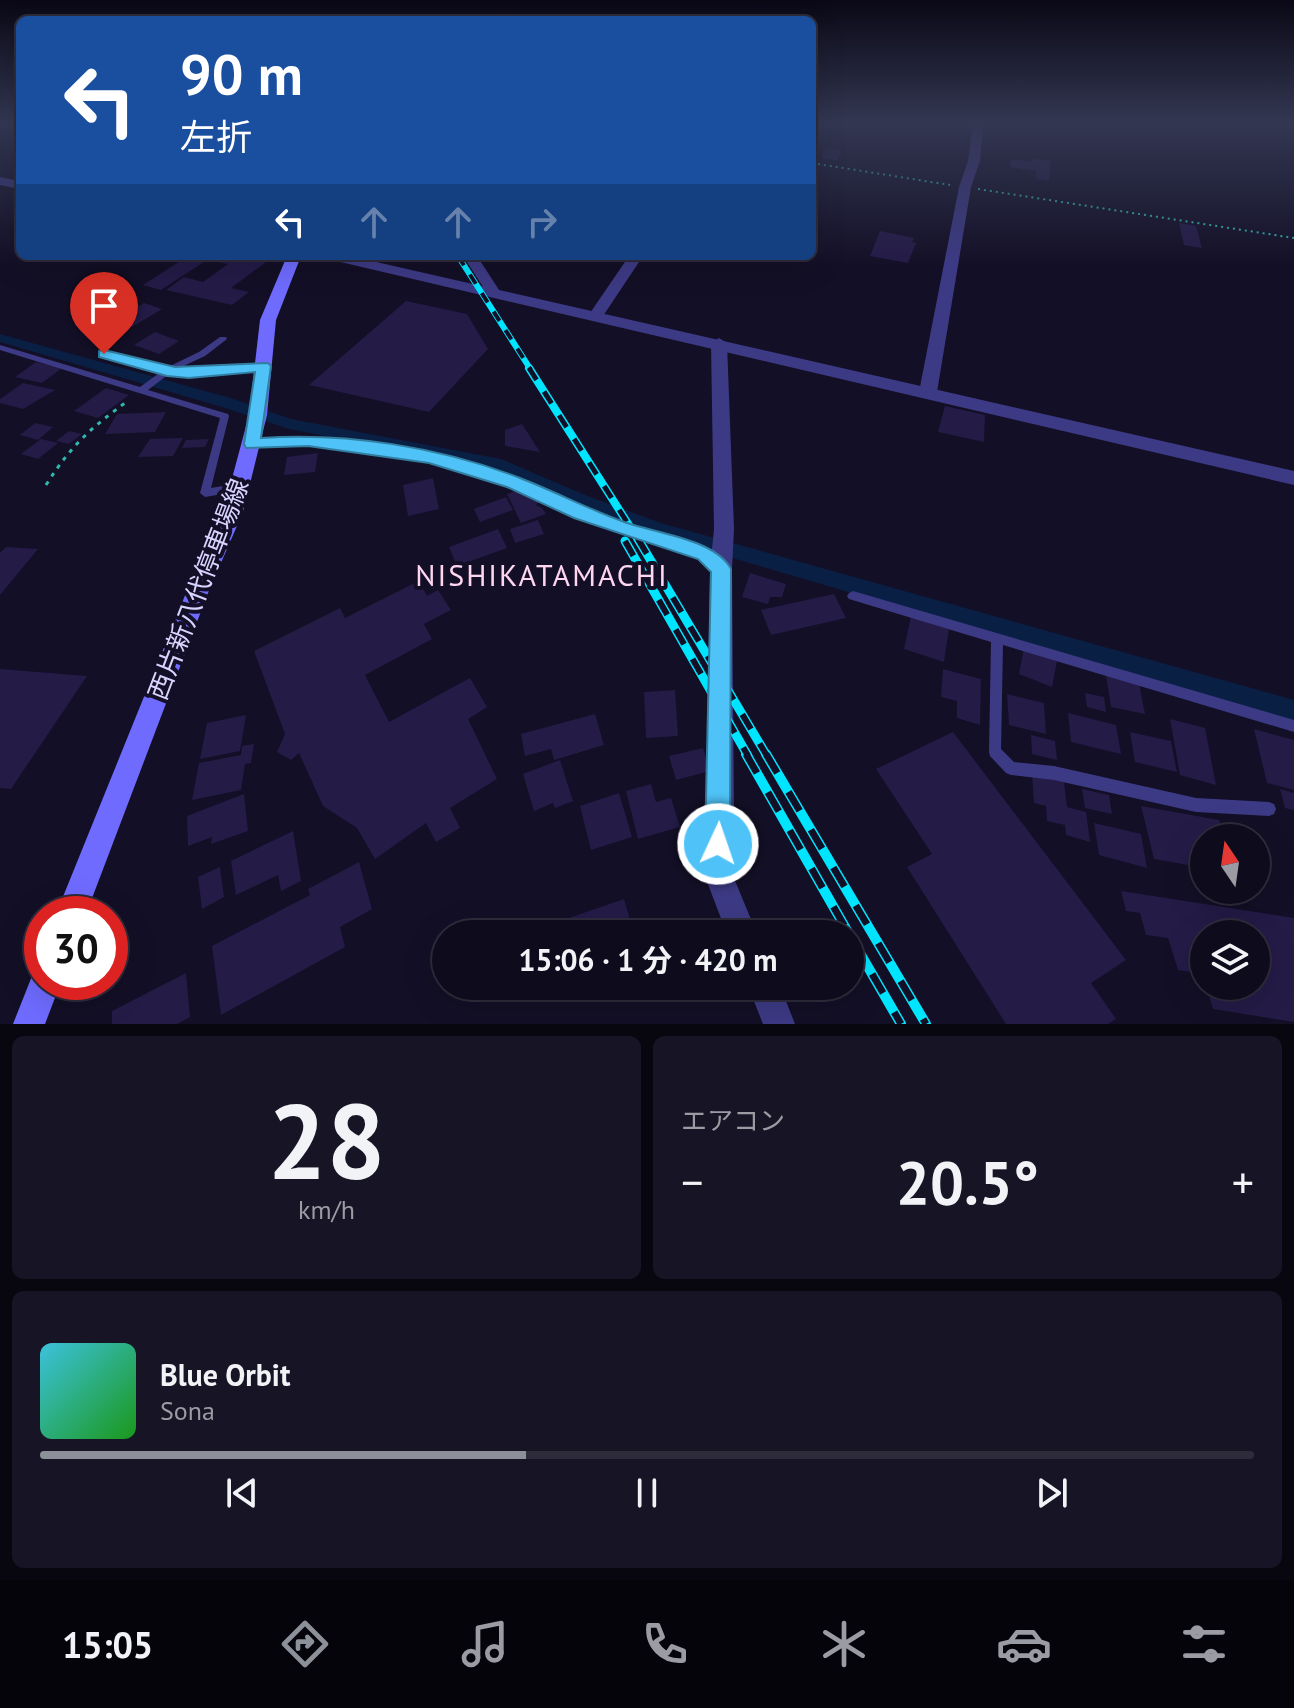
<!DOCTYPE html>
<html lang="ja">
<meta charset="utf-8">
<style>
:root{--surface:#0e0b1c;--page:#171425;--text:#f1f3f6;--muted:#9b9ba3;--line:#2e2b3b;--accent:#8c9099}
body{margin:0;font-family:"PT Sans","Noto Sans JP",sans-serif;background:var(--page);color:var(--text);height:100vh;display:flex;flex-direction:column;font-size:30px;white-space:nowrap}
*{box-sizing:border-box;margin:0}
p{font-size:26px;color:var(--muted)}
.icon{flex:none;width:44px;height:44px;fill:none;stroke:currentColor;stroke-width:2;stroke-linecap:round;stroke-linejoin:round}
.map{position:relative;height:1024px;overflow:hidden}
.panel{display:flex;flex-direction:column;gap:12px;padding:12px;background:#08060f;flex:1}
.panel>*{flex:none}
.banner{position:absolute;left:16px;top:16px;width:800px;height:244px;border-radius:12px;box-shadow:0 8px 32px #0002,0 0 0 2px var(--line);background:#1a4fa0;color:#fff;overflow:hidden}
.needle{width:52px;rotate:347deg}
.fabs{position:absolute;left:1190px;top:824px;display:grid;gap:16px}
.fabs a{display:grid;place-items:center;width:80px;height:80px;border-radius:50%;background:var(--surface);box-shadow:0 8px 32px #0002,0 0 0 2px var(--line);font-size:40px}
.speed{position:absolute;left:24px;top:896px;display:flex;gap:16px;font-size:40px;font-weight:700;text-align:center}
.speed>*{display:grid;place-content:center;width:104px;height:104px;border-radius:50%;background:var(--surface);box-shadow:0 8px 32px #0002,0 0 0 2px var(--line);line-height:1}
.speed .limit{border:12px solid #d22;background:#fff;color:#111}
.pin{position:absolute;display:grid;place-items:center;width:68px;height:68px;color:#fff;margin:-82px -34px;border-radius:50% 50% 50% 0;rotate:-45deg;box-shadow:0 0 8px #0007}
.pin .icon{rotate:45deg}
.me{position:absolute;width:88px;margin:-44px;rotate:3deg;stroke-linejoin:round;filter:drop-shadow(0 0 6px #0008)}
.turn{display:flex;align-items:center;gap:28px;height:168px;padding:0 32px;font-size:36px}
.turn .icon{width:104px;height:104px;stroke-width:2.5}
.turn b{display:block;font-size:56px;line-height:68px}
.lanes{display:flex;align-items:center;height:76px;padding:0 32px;background:#0003;justify-content:center;gap:40px;direction:ltr}
.lanes .off{opacity:.35}
.big{font-size:60px;font-weight:700;line-height:1.1}
.panel .tile{flex:1;display:flex;flex-direction:column;justify-content:center;gap:12px;min-width:0;padding:0 28px;border-radius:12px;background:var(--page)}
.panel .dial{align-items:center;gap:0}
.dial b{font-size:104px;line-height:1}
.song{display:flex;align-items:center;gap:24px}
.cover{width:96px;height:96px;border-radius:12px;background:linear-gradient(135deg,hsl(190 70% 55%),hsl(120 70% 35%))}
.played{height:8px;border-radius:4px;background:linear-gradient(90deg,var(--accent) 40%,var(--line) 40%)}
.keys{display:flex;justify-content:space-around;direction:ltr}
.heat{display:flex;justify-content:space-between;align-items:center;font-size:44px;direction:ltr}
.panel .tiles{flex:1;display:grid;gap:12px;grid-template-columns:1fr 1fr}
.tile:last-child{grid-column:span 2}
.trip{position:absolute;left:432px;top:920px;width:432px;height:80px;border-radius:40px;background:var(--surface);box-shadow:0 8px 32px #0002,0 0 0 2px var(--line);font-weight:700;line-height:80px;text-align:center}
.tab-bar{display:flex;height:128px;justify-content:space-around;align-items:center;background:#06040b;color:var(--muted)}
.tab-bar .icon{width:56px;height:56px}
.tab-bar .on{color:var(--accent)}
.tab-bar b{font-size:36px;color:var(--text)}
.map>svg:first-child{display:block}
.lines{fill:none;stroke-linecap:round;stroke-linejoin:round}
.canal{fill:#0a1f44;fill-rule:evenodd}
.building{fill:#241b47}
.path-far1{stroke:#2fb8b0;stroke-width:2;stroke-dasharray:2 4;stroke-linecap:butt}
.path{stroke:#2fb8b0;stroke-width:3;stroke-dasharray:4 6;stroke-linecap:butt}
.service{fill:#3d3a85;fill-rule:evenodd}
.minor{fill:#3d3a85;fill-rule:evenodd}
.tertiary{fill:#3d3a85;fill-rule:evenodd}
.secondary{fill:#6f6bff;fill-rule:evenodd}
.rail-far3-casing{stroke:#00e5ff;stroke-width:6}
.rail-far2-casing{stroke:#00e5ff;stroke-width:8}
.rail-far1-casing{stroke:#00e5ff;stroke-width:9}
.rail-casing{stroke:#00e5ff;stroke-width:10}
.rail-far3{stroke:#130f26;stroke-width:4;stroke-dasharray:11;stroke-linecap:butt}
.rail-far2{stroke:#130f26;stroke-width:5;stroke-dasharray:14;stroke-linecap:butt}
.rail-far1{stroke:#130f26;stroke-width:6;stroke-dasharray:17;stroke-linecap:butt}
.rail{stroke:#130f26;stroke-width:7;stroke-dasharray:22;stroke-linecap:butt}
.route{fill:#4fc3f7;stroke:#337fa1;stroke-width:2}
.labels{text-anchor:middle;dominant-baseline:central;stroke-width:8;stroke-linejoin:round;paint-order:stroke}
.street-label{font-size:26px;fill:#d9d4ff;stroke:#130f26}
.quarter-label{font-size:30px;letter-spacing:2px;fill:#ffd6f0;stroke:#130f26}
</style>
<div class="map">
<svg width="1294" height="1024" viewBox="0 0 1294 1024">
<rect width="100%" height="100%" fill="#130f26"/>
<g class="lines">
<!-- canal -->
<path class="canal" d="M 0,334 L 234,399 L 291,419 L 501,459 L 585,495 L 661,523 L 1294,700 L 1294,722 L 657,536 L 573,505 L 497,470 L 289,429 L 222,407 L 0,342 Z"/>
</g>
<!-- building -->
<path class="building" d="M 826,148 L 842,151 L 837,161 L 821,158 Z
M 1031,158 L 1051,161 L 1049,181 L 1035,179 L 1036,171 L 1010,167 L 1011,159 L 1031,162 Z
M 1179,223 L 1196,226 L 1202,248 L 1184,245 Z
M 880,231 L 914,238 L 912,242 L 916,243 L 908,263 L 870,256 Z
M 188,256 L 213,256 L 161,290 L 143,285 Z
M 221,256 L 270,259 L 231,288 L 249,292 L 232,305 L 166,290 L 184,277 L 203,282 L 228,264 L 213,261 Z
M 406,301 L 467,314 L 488,349 L 429,412 L 309,385 Z
M 144,303 L 162,309 L 132,327 L 114,321 Z
M 155,332 L 179,341 L 159,354 L 134,345 Z
M 36,362 L 62,368 L 42,383 L 15,377 Z
M 23,383 L 55,390 L 23,409 L 0,403 L 0,399 Z
M 106,388 L 129,395 L 98,418 L 74,411 Z
M 945,406 L 985,415 L 984,442 L 938,432 Z
M 166,412 L 155,432 L 105,434 L 117,414 Z
M 35,423 L 53,427 L 38,440 L 20,435 Z
M 522,424 L 540,452 L 505,446 L 505,430 Z
M 69,431 L 82,434 L 69,444 L 56,441 Z
M 183,438 L 173,456 L 138,457 L 150,439 Z
M 41,439 L 58,443 L 38,459 L 21,454 Z
M 209,439 L 205,447 L 182,448 L 186,440 Z
M 318,453 L 315,472 L 284,475 L 287,457 Z
M 433,478 L 439,509 L 408,516 L 403,485 Z
M 516,491 L 540,500 L 536,505 L 542,508 L 546,514 L 521,523 L 507,494 Z
M 506,497 L 513,510 L 480,522 L 474,509 Z
M 538,520 L 544,534 L 515,543 L 510,529 Z
M 498,529 L 507,548 L 457,566 L 449,547 Z
M 6,547 L 38,549 L 0,595 L 0,553 Z
M 750,573 L 786,584 L 782,597 L 770,597 L 768,604 L 742,597 Z
M 419,581 L 427,596 L 438,590 L 451,610 L 424,624 L 432,639 L 365,675 L 389,722 L 470,678 L 487,707 L 468,719 L 497,779 L 450,808 L 460,828 L 436,842 L 426,823 L 375,859 L 357,828 L 323,806 L 299,753 L 291,760 L 277,752 L 285,734 L 254,651 L 340,608 L 345,618 Z
M 834,594 L 846,618 L 771,635 L 761,610 Z
M 911,616 L 949,628 L 944,662 L 904,649 Z
M 1024,648 L 1057,661 L 1052,687 L 1019,674 Z
M 0,669 L 87,676 L 11,789 L 0,788 Z
M 943,669 L 981,679 L 980,725 L 957,718 L 957,701 L 941,697 Z
M 1106,675 L 1139,683 L 1145,714 L 1111,707 Z
M 675,690 L 678,736 L 646,738 L 644,692 Z
M 1085,693 L 1104,697 L 1106,712 L 1087,707 Z
M 1007,694 L 1044,703 L 1046,734 L 1009,725 Z
M 1068,713 L 1116,725 L 1121,754 L 1071,742 Z
M 595,714 L 604,745 L 554,760 L 551,749 L 525,756 L 521,734 Z
M 246,715 L 240,751 L 200,759 L 207,723 Z
M 1170,719 L 1205,728 L 1216,785 L 1180,775 Z
M 1254,729 L 1294,740 L 1294,790 L 1267,783 Z
M 953,732 L 1126,960 L 1091,983 L 1116,1019 L 1108,1024 L 1006,1024 L 907,867 L 932,854 L 876,769 Z
M 1130,732 L 1171,741 L 1177,772 L 1135,762 Z
M 1031,735 L 1055,741 L 1057,760 L 1032,754 Z
M 254,744 L 251,763 L 245,764 L 241,790 L 192,800 L 199,763 L 241,755 L 242,746 Z
M 703,748 L 710,771 L 676,780 L 669,756 Z
M 560,760 L 573,801 L 555,808 L 553,803 L 534,811 L 523,774 Z
M 1032,774 L 1064,782 L 1067,807 L 1086,812 L 1090,842 L 1066,835 L 1065,825 L 1047,821 L 1046,806 L 1034,803 Z
M 651,784 L 656,802 L 671,798 L 680,827 L 638,839 L 626,791 Z
M 1082,789 L 1109,795 L 1112,814 L 1085,808 Z
M 1280,789 L 1294,793 L 1294,810 L 1285,808 Z
M 619,793 L 632,837 L 591,850 L 580,806 Z
M 244,794 L 248,831 L 211,844 L 212,837 L 188,846 L 187,816 Z
M 1141,806 L 1219,820 L 1225,838 L 1204,838 L 1204,857 L 1196,856 L 1199,867 L 1154,859 Z
M 1094,823 L 1141,834 L 1147,868 L 1099,855 Z
M 293,831 L 301,881 L 281,891 L 278,875 L 236,895 L 231,861 Z
M 359,862 L 372,909 L 340,927 L 345,947 L 221,1015 L 212,946 L 310,895 L 308,889 Z
M 220,867 L 224,897 L 202,909 L 198,877 Z
M 1121,891 L 1294,918 L 1294,1022 L 1213,1009 L 1206,986 L 1256,986 L 1256,934 L 1204,934 L 1204,974 L 1178,970 L 1168,938 L 1146,935 L 1140,913 L 1126,911 Z
M 624,899 L 634,934 L 569,934 L 566,919 Z
M 186,973 L 190,1017 L 177,1024 L 112,1024 L 112,1011 Z"/>
<g class="lines">
<!-- path-far1 -->
<path class="path-far1" d="M 812,163 L 950,185
M 978,189 L 1294,238"/>
<!-- path -->
<path class="path" d="M 46,485 C 72,444 91,428 129,400"/>
<!-- service -->
<path class="service" d="M 220,337 L 226,337 L 227,339 L 205,356 L 177,369 L 210,371 L 263,363 L 267,366 L 263,369 L 210,377 L 169,374 L 148,390 L 228,414 L 229,416 L 211,488 L 240,483 L 245,487 L 240,491 L 205,497 L 200,493 L 220,418 L 0,350 L 0,345 L 140,387 L 162,371 L 101,356 L 101,352 L 104,352 L 168,367 L 199,352 Z
M 308,437 L 429,454 L 516,480 L 585,510 L 659,537 L 708,550 L 724,568 L 723,571 L 719,572 L 715,571 L 701,556 L 654,544 L 577,516 L 510,484 L 429,460 L 308,443 L 252,447 L 247,444 L 252,441 Z
M 853,591 L 1294,720 L 1294,732 L 1003,645 L 1001,749 L 1014,762 L 1054,766 L 1196,798 L 1269,802 L 1274,804 L 1276,809 L 1274,814 L 1269,816 L 1196,812 L 1054,780 L 1011,775 L 1006,773 L 990,756 L 989,752 L 991,642 L 849,599 L 847,596 L 849,593 Z"/>
<!-- minor -->
<path class="minor" d="M 973,124 L 983,124 L 980,161 L 971,187 L 937,392 L 928,397 L 919,392 L 959,187 L 968,161 Z
M 463,256 L 477,256 L 501,293 L 499,296 L 489,296 Z
M 629,256 L 643,256 L 601,319 L 591,319 L 588,316 Z
M 719,338 L 727,343 L 734,529 L 732,569 L 734,821 L 729,866 L 757,934 L 727,934 L 701,866 L 706,821 L 710,569 L 714,529 L 711,343 Z
M 748,986 L 780,986 L 795,1024 L 763,1024 Z"/>
<!-- tertiary -->
<path class="tertiary" d="M 0,177 L 20,181 L 20,189 L 0,185 Z
M 325,256 L 350,256 L 1294,471 L 1294,485 L 332,260 Z"/>
<!-- secondary -->
<path class="secondary" d="M 287,256 L 301,256 L 276,320 L 267,415 L 243,512 L 208,593 L 86,914 L 56,914 L 186,593 L 223,512 L 249,415 L 260,320 Z
M 42,967 L 42,982 L 61,982 L 45,1024 L 13,1024 L 34,971 Z"/>
<!-- rail-far3 casing -->
<g class="rail-far3-casing">
<path id="rail-far3" d="M 458,256 L 531,370"/>
</g>
<!-- rail-far2 casing -->
<g class="rail-far2-casing">
<path id="rail-far2" d="M 529,368 L 639,541"/>
</g>
<!-- rail-far1 casing -->
<g class="rail-far1-casing">
<path id="rail-far1" d="M 638,539 L 767,756
M 625,541 L 748,756"/>
</g>
<!-- rail casing -->
<g class="rail-casing">
<path id="rail" d="M 746,754 L 849,934
M 766,754 L 926,1024
M 850,936 L 901,1024"/>
</g>
<!-- rail-far3 -->
<use href="#rail-far3" class="rail-far3"/>
<!-- rail-far2 -->
<use href="#rail-far2" class="rail-far2"/>
<!-- rail-far1 -->
<use href="#rail-far1" class="rail-far1"/>
<!-- rail -->
<use href="#rail" class="rail"/>
</g>
<!-- sky -->
<linearGradient id="sky" x2="0" y2="1"><stop stop-color="#0a0815"/><stop offset="0.46" stop-color="#333752"/><stop offset="1" stop-color="#333752" stop-opacity="0"/></linearGradient>
<rect width="1294" height="267" fill="url(#sky)"/>
<!-- route -->
<path class="route" d="M 104,350 L 175,367 L 268,363 L 271,366 L 261,438 C 346,432 440,447 520,478 C 556,492 590,510 627,523 C 657,533 716,540 731,569 L 730,844 L 727,853 L 718,856 L 709,853 L 705,844 L 711,572 L 698,559 L 574,518 L 507,487 L 429,463 L 308,446 L 246,448 L 244,444 L 255,372 L 189,378 L 167,376 L 99,357 L 99,351 Z"/>
<g class="labels">
<!-- street labels -->
<g class="street-label">
<text transform="translate(198 589) rotate(-69)">西片新八代停車場線</text>
</g>
<!-- quarter labels -->
<g class="quarter-label">
<text x="542" y="574">NISHIKATAMACHI</text>
</g>
</g>
</svg>
<div class="fabs">
<a><svg class="needle" viewBox="-14 -14 28 28"><path d="M0-13l5 13h-10z" fill="#e53935"/><path d="M0 13l5-13h-10z" fill="#9b9ba3"/></svg></a>
<a><svg class="icon" aria-label="layers" viewBox="0 0 24 24"><path d="M12 4l9 5-9 5-9-5zM3 14l9 5 9-5"/></svg></a>
</div>
<div class="speed"><div class="limit">30</div></div>
<div class="pin" style="left:104px;top:354px;background:#d93025"><svg class="icon" aria-label="arrive" viewBox="0 0 24 24"><path d="M6 21V4h12l-3 4 3 4H6"/></svg></div>
<svg class="me" style="left:718px;top:844px" viewBox="-20 -20 40 40"><circle r="17" fill="#4fc3f7" stroke="#fff" stroke-width="3"/><path d="M0-11L8 9 0 5-8 9z" fill="#fff"/></svg>
<div class="trip">15:06 · 1 分 · 420 m</div>
<div class="banner">
<div class="turn"><svg class="icon" aria-label="left" viewBox="0 0 24 24"><path d="M17 20v-9H6M10 6l-5 5 5 5"/></svg><div><b>90 m</b>左折</div></div>
<div class="lanes"><svg class="icon" aria-label="left" viewBox="0 0 24 24"><path d="M17 20v-9H6M10 6l-5 5 5 5"/></svg><svg class="icon off" aria-label="ahead" viewBox="0 0 24 24"><path d="M12 20V5M6 11l6-6 6 6"/></svg><svg class="icon off" aria-label="ahead" viewBox="0 0 24 24"><path d="M12 20V5M6 11l6-6 6 6"/></svg><svg class="icon off" aria-label="right" viewBox="0 0 24 24"><path d="M7 20v-9h11M14 6l5 5-5 5"/></svg></div>
</div>
</div>
<section class="panel">
<div class="tiles">
<div class="tile dial"><b>28</b><p>km/h</p></div>
<div class="tile"><p>エアコン</p>
<div class="heat"><a>−</a><b class="big">20.5°</b><a>+</a></div>
</div>
<div class="tile">
<div class="song"><i class="cover"></i><div><b>Blue Orbit</b><p>Sona</p></div></div>
<div class="played"></div>
<div class="keys"><svg class="icon" aria-label="previous" viewBox="0 0 24 24"><path d="M18 5L8 12l10 7zM5 5v14"/></svg><svg class="icon" aria-label="pause" viewBox="0 0 24 24"><path d="M8 5v14M16 5v14"/></svg><svg class="icon" aria-label="next" viewBox="0 0 24 24"><path d="M6 5l10 7-10 7zM19 5v14"/></svg></div>
</div>
</div>
</section>
<nav class="tab-bar">
<b>15:05</b>
<svg class="icon on" aria-label="directions" viewBox="0 0 24 24"><path d="M12 3l9 9-9 9-9-9zM9 14v-3h6M13 9l2 2-2 2"/></svg>
<svg class="icon" aria-label="music" viewBox="0 0 24 24"><path d="M9 18V5l10-2v13"/><circle cx="6" cy="18" r="3"/><circle cx="16" cy="16" r="3"/></svg>
<svg class="icon" aria-label="phone" viewBox="0 0 24 24"><path d="M5 4h4l2 5-3 2q2 4 5 5l2-3 5 2v4C11 20 4 13 5 4z"/></svg>
<svg class="icon" aria-label="climate" viewBox="0 0 24 24"><path d="M12 3v18M4 7l16 10M4 17L20 7"/></svg>
<svg class="icon" aria-label="car" viewBox="0 0 24 24"><path d="M5 17H2v-5l4-1 3-4h7l3 4 3 1v5h-3M9 17h6M6 11h13"/><circle cx="7" cy="17" r="2"/><circle cx="17" cy="17" r="2"/></svg>
<svg class="icon" aria-label="filters" viewBox="0 0 24 24"><path d="M4 7h16M4 17h16"/><circle cx="9" cy="7" r="2"/><circle cx="15" cy="17" r="2"/></svg>
</nav>
